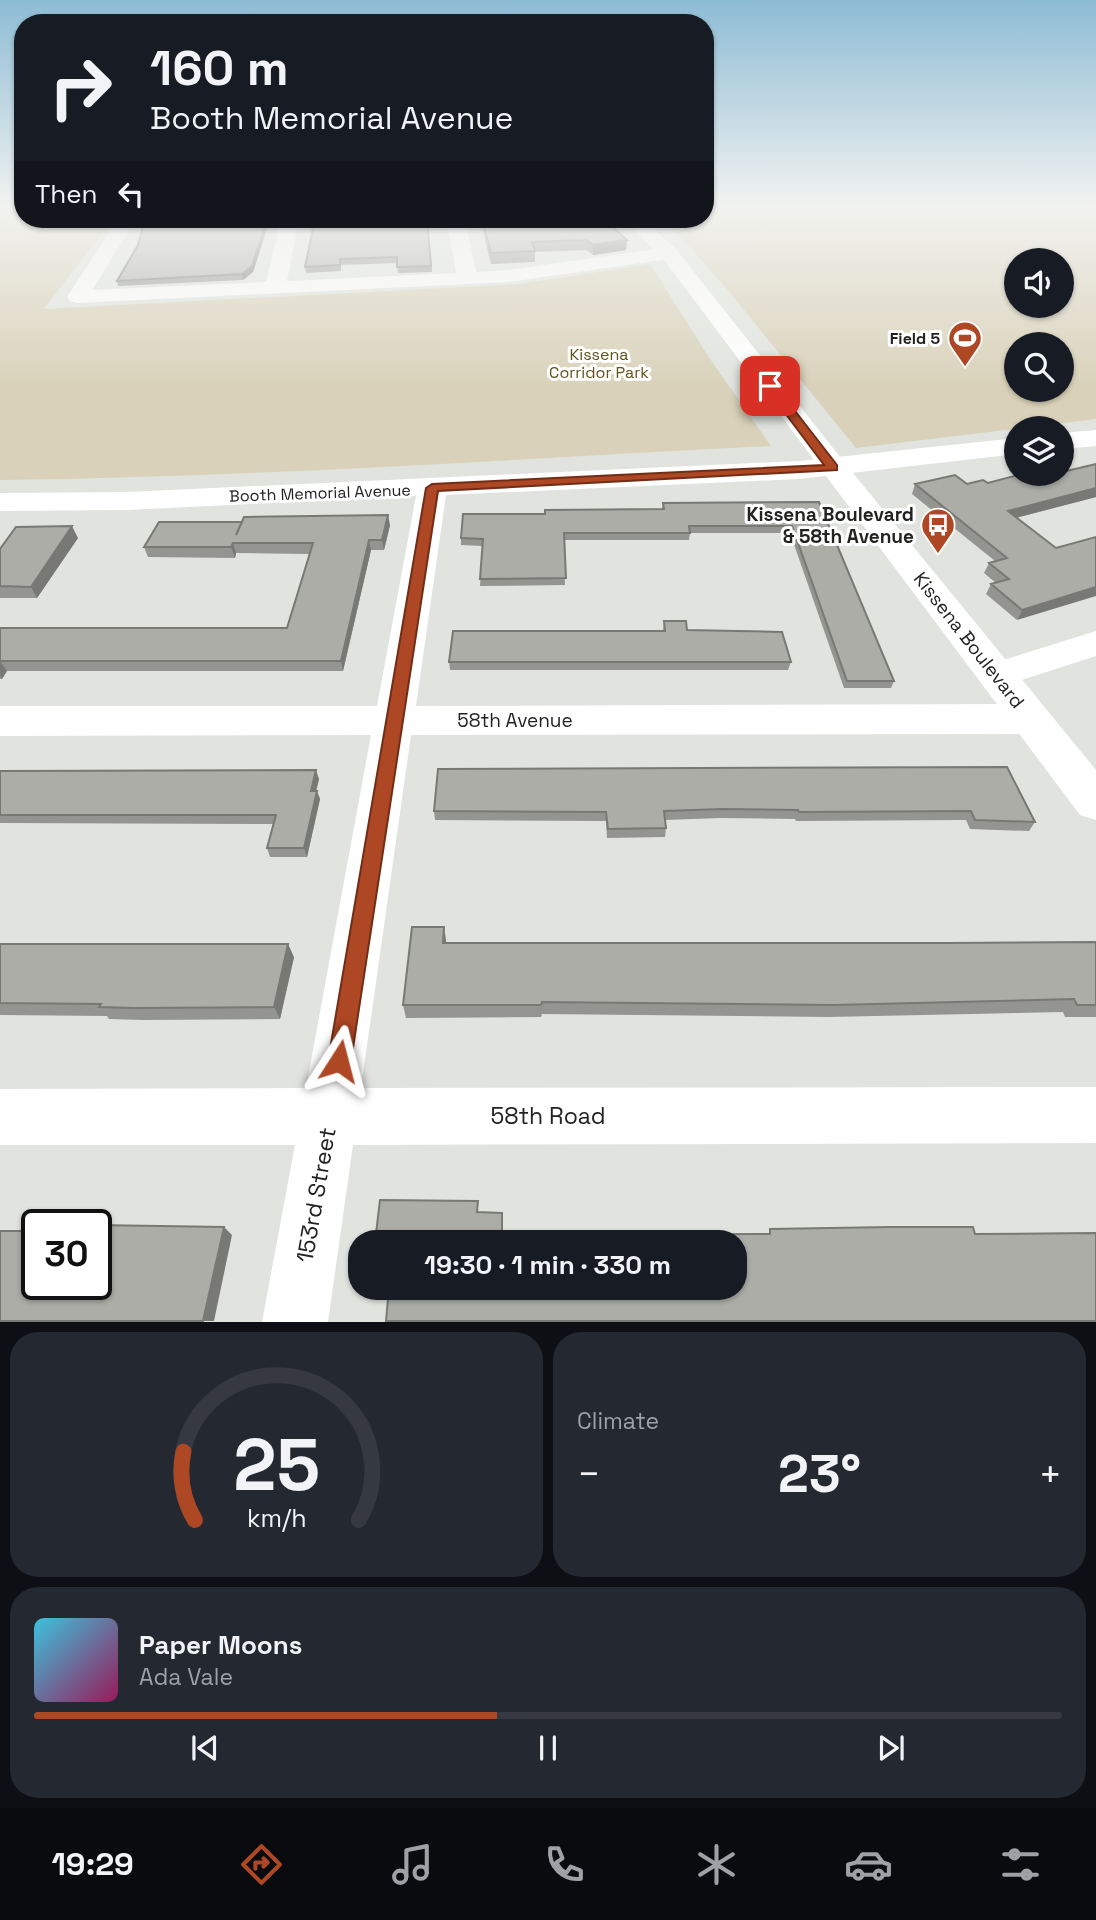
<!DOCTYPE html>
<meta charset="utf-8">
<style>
:root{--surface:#171b24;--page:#242831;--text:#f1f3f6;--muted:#9ea1a6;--line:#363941;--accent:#ae4724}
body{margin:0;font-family:"Space Grotesk",sans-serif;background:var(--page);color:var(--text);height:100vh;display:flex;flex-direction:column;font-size:26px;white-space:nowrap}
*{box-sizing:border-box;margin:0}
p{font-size:23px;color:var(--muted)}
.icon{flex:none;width:38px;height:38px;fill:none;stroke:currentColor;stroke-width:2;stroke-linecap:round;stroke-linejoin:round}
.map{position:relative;height:1322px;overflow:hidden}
.sheet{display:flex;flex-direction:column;gap:10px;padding:10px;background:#0d0f14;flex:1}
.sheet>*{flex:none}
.banner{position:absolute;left:14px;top:14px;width:700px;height:214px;border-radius:28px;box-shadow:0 2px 5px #0004;background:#171b24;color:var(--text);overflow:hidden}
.controls{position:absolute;left:1004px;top:248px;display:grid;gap:14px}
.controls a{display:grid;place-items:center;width:70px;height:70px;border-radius:50%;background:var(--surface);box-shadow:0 2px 5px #0004;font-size:35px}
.speed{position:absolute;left:21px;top:1209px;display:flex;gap:14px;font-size:35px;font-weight:700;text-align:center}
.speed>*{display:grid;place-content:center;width:91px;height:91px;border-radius:50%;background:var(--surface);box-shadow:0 2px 5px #0004;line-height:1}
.speed .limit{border:4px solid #111;border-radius:10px;background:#fff;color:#111}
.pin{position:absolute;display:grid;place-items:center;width:60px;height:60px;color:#fff;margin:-30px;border-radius:14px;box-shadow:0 4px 10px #0006}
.me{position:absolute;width:77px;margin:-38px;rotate:9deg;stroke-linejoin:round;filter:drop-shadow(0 0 5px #0008)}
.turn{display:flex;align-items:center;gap:24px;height:147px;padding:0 21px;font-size:32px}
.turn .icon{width:91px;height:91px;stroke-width:2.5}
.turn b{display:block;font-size:49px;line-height:60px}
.then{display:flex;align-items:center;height:66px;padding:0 21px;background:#0003;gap:14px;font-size:26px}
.big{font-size:52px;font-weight:700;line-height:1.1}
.sheet .card{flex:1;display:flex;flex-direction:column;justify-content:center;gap:10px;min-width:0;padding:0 24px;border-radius:28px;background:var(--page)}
.sheet .dial{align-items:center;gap:0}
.dial svg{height:182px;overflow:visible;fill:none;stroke:var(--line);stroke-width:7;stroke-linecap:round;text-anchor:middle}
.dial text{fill:var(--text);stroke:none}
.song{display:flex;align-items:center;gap:21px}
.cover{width:84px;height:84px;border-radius:10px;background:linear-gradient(135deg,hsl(190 70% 55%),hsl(330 70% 35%))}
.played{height:7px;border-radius:4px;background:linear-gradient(90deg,var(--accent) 45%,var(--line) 45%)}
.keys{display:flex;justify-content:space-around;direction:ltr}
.heat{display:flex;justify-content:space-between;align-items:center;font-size:38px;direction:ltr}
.sheet .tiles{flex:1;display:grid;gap:10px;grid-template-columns:1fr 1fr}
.card:last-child{grid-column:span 2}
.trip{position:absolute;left:348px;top:1230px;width:399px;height:70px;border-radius:28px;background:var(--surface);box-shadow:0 2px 5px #0004;font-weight:700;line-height:70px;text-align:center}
.dock{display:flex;height:112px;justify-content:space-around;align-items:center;background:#090b0e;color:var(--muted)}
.dock .icon{width:49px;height:49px}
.dock .active{color:var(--accent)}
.dock b{font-size:32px;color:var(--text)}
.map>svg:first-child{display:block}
.green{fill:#d9d1b9;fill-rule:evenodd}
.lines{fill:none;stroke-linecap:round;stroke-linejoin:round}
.minor{fill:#fff;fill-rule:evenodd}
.major{fill:#fff;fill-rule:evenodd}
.wall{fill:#949590}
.shaded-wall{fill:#787975}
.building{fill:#acada7;stroke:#787975;stroke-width:2}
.route{fill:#ae4724;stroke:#712e17;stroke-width:2}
.labels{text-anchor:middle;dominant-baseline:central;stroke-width:6;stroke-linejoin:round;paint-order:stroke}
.far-poi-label{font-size:16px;font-weight:bold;fill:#222321;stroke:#fff;text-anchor:end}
.far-park-label{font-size:16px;fill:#61511b;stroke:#fff}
.far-street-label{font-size:16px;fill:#222321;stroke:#fff}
.poi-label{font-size:19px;font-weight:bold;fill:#222321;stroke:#fff;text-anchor:end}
.street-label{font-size:19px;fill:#222321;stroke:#fff}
.near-street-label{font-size:23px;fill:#222321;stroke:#fff}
</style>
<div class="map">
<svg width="1096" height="1322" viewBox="0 0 1096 1322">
<rect width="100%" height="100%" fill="#e1e4de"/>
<!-- green -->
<path class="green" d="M 0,205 L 23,205 L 23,219 L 113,219 L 44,309 L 519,284 L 650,264 L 708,356 L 771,446 C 514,459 257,477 0,480 Z
M 705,205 L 1096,205 L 1096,419 L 856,448 L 727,289 L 679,235 L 656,219 L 705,219 ZM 1017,261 L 1062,261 L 1062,306 L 1017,306 ZM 1017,345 L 1062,345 L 1062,390 L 1017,390 Z"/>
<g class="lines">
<!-- minor -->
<path class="minor" d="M 118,219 L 136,219 L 92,290 L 266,282 L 281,219 L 299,219 L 287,281 L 456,273 L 447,219 L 465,219 L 476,272 L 509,270 L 669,247 L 679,253 L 669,259 L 509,282 L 77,303 L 70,301 L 67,297 Z
M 1096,430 L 1096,446 L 1062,449 L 1062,433 Z
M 1017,438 L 1017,454 L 799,479 L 446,495 L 416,706 L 1030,704 L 1044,709 L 1050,719 L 1044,729 L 1030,734 L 411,735 L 361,1088 L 1096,1087 L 1096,1143 L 353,1145 L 328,1322 L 262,1322 L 295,1145 L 0,1145 L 0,1089 L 306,1088 L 371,735 L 0,736 L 0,706 L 377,706 L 416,496 L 127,510 L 0,511 L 0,493 L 127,492 L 799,461 Z
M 1096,631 L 1096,656 L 997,688 L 984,684 L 978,675 L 984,666 Z"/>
<!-- major -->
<path class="major" d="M 622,219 L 642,219 L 676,249 L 844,462 L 1096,770 L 1096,820 L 1080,815 L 662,257 Z"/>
</g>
<!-- wall -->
<path class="wall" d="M 145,219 L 270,219 L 253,272 L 243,280 L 118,286 L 117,281 L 138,245 Z
M 315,219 L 432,219 L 433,224 L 428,224 L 432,272 L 398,273 L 397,263 L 341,265 L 341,271 L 306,273 L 305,267 Z
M 480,219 L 604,219 L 627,240 L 626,250 L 593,255 L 586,250 L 535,252 L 535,262 L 491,264 Z
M 1096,464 L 1096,497 L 1016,518 L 1056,548 L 1017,620 L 986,594 L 991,584 L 996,583 L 984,573 L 989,563 L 995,561 L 912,494 L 915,484 L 988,483 L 1062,474 Z
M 819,502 L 894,681 L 891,688 L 844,688 L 790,533 L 690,533 L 689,540 L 564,540 L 565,585 L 480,586 L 483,546 L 461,545 L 461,538 L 545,514 L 662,509 L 663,503 Z
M 390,525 L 384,550 L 371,550 L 343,671 L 7,671 L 2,679 L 0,679 L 0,628 L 287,628 L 310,554 L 236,553 L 235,558 L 148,557 L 144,547 Z
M 78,538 L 37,598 L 0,598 L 0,549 Z
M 664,621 L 687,630 L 791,662 L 788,670 L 450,670 L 449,662 L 663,631 Z
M 1007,767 L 1035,822 L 1029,831 L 970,829 L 966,820 L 796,821 L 795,819 L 721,818 L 665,820 L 666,828 L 665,837 L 607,838 L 606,821 L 435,820 L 434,811 Z
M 0,771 L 319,779 L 316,791 L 320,799 L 307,857 L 270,857 L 267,848 L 273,824 L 0,823 Z
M 446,940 L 446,943 L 949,943 L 1096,942 L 1096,1017 L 1065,1017 L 1063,1012 L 828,1017 L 542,1014 L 541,1017 L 406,1018 L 403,1005 Z
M 0,944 L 294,957 L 280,1019 L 143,1020 L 109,1019 L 107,1016 L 0,1015 Z"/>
<!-- shaded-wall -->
<path class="shaded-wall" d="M 267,219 L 270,219 L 253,272 L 243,280 L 242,274 Z
M 627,240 L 626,250 L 593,255 L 593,245 Z
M 1096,488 L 1096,497 L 1003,521 L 1008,511 Z
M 388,515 L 390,525 L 384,550 L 382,540 Z
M 72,526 L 78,538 L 37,598 L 31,587 Z
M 369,540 L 371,550 L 343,671 L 341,661 Z
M 233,543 L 236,553 L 235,558 L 231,547 Z
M 1096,587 L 1096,596 L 1017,620 L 1022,610 Z
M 0,661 L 7,671 L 2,679 L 0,676 Z
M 316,770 L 319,779 L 314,800 L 311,791 Z
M 317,791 L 320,799 L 307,857 L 304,848 Z
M 444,927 L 446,940 L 445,956 L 443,943 Z
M 288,944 L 294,957 L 280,1019 L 274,1007 Z
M 224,1227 L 232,1235 L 214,1321 L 203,1321 Z"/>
<!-- building -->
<path class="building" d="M 145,219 L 267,219 L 252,266 L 242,274 L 117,281 L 138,245 Z
M 315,219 L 432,219 L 427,219 L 431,266 L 397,267 L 397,257 L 340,259 L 340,265 L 305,267 Z
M 482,219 L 604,219 L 627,240 L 593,245 L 586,240 L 532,242 L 535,251 L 491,253 Z
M 1096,464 L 1096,488 L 1008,511 L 1056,548 L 1096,537 L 1096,587 L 1022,610 L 991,584 L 1009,579 L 989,563 L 1007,558 L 915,484 L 955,475 L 967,484 L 983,480 L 988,483 L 1022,474 L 1062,474 L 1062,472 Z
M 819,502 L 894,681 L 847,681 L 792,526 L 689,526 L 690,533 L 564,533 L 566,578 L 480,579 L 483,539 L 461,538 L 463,514 L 545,514 L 545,510 L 664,509 L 663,503 Z
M 388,515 L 382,540 L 369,540 L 341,661 L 0,661 L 0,628 L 287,628 L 313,543 L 233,543 L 231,547 L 144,547 L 159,522 L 242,522 L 236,535 L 244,517 Z
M 72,526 L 31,587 L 0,586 L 0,549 L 16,527 Z
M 664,621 L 686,621 L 687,630 L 782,632 L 791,662 L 449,662 L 453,631 L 665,631 Z
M 1007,767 L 1035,822 L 975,820 L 971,811 L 799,812 L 798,810 L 723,809 L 664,811 L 666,828 L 608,829 L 606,812 L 434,811 L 438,769 Z
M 316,770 L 311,791 L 317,791 L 304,848 L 267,848 L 276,815 L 0,815 L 0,771 Z
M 412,927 L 444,927 L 443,943 L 949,943 L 1096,942 L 1096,1005 L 1077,1005 L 1074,999 L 834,1005 L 542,1002 L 541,1005 L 403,1005 Z
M 0,944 L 288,944 L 274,1007 L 134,1008 L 99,1007 L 101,1004 L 0,1003 Z
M 380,1200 L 478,1201 L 477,1212 L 502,1213 L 502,1235 L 770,1234 L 770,1229 L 891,1227 L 973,1227 L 975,1234 L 1096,1233 L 1096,1321 L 386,1321 L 389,1288 L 735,1288 L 735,1242 L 375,1242 Z
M 96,1225 L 224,1227 L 203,1321 L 0,1321 L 0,1231 L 37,1231 L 37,1284 L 96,1284 Z"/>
<!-- sky -->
<linearGradient id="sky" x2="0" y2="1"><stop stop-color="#8dbcd5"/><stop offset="0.53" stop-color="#f2f3f0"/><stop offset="1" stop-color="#f2f3f0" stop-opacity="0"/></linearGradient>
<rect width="1096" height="390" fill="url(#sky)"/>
<!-- route -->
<path class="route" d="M 767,384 L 774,384 L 837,465 L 837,470 L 438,491 L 351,1061 L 348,1069 L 339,1072 L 331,1069 L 328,1061 L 426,488 L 432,484 L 824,465 L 767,389 Z"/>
<!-- icons -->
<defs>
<g id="stadium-pin" transform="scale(1.75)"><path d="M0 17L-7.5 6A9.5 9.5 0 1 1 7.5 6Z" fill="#ae4724" stroke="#fff"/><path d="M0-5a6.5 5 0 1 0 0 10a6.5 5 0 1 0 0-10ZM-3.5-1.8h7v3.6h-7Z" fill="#fff"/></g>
<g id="bus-pin" transform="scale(1.75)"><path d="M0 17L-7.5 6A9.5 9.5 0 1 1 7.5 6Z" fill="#ae4724" stroke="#fff"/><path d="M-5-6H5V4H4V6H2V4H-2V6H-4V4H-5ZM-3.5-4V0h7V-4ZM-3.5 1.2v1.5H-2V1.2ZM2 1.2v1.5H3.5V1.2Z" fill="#fff"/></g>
</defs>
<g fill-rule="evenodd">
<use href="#stadium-pin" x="965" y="338"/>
<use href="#bus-pin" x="938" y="525"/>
</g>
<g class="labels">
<!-- far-poi labels -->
<g class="far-poi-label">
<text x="940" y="338">Field 5</text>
</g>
<!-- far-park labels -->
<g class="far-park-label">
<text x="599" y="354">Kissena<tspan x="599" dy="18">Corridor Park</tspan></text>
</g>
<!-- far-street labels -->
<g class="far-street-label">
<text transform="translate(320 493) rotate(-2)">Booth Memorial Avenue</text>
</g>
<!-- poi labels -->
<g class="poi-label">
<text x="914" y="514">Kissena Boulevard<tspan x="914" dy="22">&amp; 58th Avenue</tspan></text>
</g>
<!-- street labels -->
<g class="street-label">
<text transform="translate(969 640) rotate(52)">Kissena Boulevard</text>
<text x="515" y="720">58th Avenue</text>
</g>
<!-- near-street labels -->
<g class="near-street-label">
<text x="548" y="1116">58th Road</text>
<text transform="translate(316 1195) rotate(-80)">153rd Street</text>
</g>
</g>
</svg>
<div class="controls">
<a><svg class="icon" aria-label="sound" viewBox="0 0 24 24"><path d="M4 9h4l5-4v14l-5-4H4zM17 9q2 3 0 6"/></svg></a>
<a><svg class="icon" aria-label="search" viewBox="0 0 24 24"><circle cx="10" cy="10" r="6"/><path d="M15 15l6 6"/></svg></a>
<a><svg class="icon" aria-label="layers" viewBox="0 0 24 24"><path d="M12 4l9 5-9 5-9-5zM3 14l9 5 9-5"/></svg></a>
</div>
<div class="speed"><div class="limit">30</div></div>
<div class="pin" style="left:770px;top:386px;background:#d93025"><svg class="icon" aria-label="arrive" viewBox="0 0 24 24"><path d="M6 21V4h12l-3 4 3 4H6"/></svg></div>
<svg class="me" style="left:339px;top:1061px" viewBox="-20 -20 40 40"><path d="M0-17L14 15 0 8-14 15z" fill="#ae4724" stroke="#fff" stroke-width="4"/></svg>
<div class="trip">19:30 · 1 min · 330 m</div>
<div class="banner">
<div class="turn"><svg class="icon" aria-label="right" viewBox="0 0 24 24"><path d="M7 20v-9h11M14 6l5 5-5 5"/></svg><div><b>160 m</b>Booth Memorial Avenue</div></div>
<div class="then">Then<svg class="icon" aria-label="left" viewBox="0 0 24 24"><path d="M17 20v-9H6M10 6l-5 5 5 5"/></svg></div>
</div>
</div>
<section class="sheet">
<div class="tiles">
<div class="card dial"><svg viewBox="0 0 100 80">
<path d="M14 69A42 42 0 1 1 86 69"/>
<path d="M14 69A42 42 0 0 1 9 39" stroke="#ae4724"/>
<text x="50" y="56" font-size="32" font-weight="700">25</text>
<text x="50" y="72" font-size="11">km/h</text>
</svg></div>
<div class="card"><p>Climate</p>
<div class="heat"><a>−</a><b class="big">23°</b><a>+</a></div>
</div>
<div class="card">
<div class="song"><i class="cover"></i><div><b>Paper Moons</b><p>Ada Vale</p></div></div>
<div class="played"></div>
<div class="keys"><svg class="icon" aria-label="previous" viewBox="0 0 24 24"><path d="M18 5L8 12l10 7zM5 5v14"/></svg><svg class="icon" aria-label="pause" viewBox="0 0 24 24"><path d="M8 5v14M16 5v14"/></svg><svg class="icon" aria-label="next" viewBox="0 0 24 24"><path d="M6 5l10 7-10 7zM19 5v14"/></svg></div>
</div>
</div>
</section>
<nav class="dock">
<b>19:29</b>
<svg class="icon active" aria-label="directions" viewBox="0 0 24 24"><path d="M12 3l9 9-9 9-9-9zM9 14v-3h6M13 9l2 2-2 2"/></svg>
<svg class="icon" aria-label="music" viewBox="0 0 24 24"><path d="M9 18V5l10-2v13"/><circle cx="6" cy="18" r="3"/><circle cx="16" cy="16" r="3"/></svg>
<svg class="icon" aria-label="phone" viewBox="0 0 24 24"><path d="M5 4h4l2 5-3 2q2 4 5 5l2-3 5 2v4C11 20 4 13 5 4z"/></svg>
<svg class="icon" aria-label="climate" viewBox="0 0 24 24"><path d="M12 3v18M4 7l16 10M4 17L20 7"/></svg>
<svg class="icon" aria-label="car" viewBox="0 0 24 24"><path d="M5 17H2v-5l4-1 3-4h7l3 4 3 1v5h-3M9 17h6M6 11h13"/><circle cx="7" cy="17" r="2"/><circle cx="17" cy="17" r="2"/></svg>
<svg class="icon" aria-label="filters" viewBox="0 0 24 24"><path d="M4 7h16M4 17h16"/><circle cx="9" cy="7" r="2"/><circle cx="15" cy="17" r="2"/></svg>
</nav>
